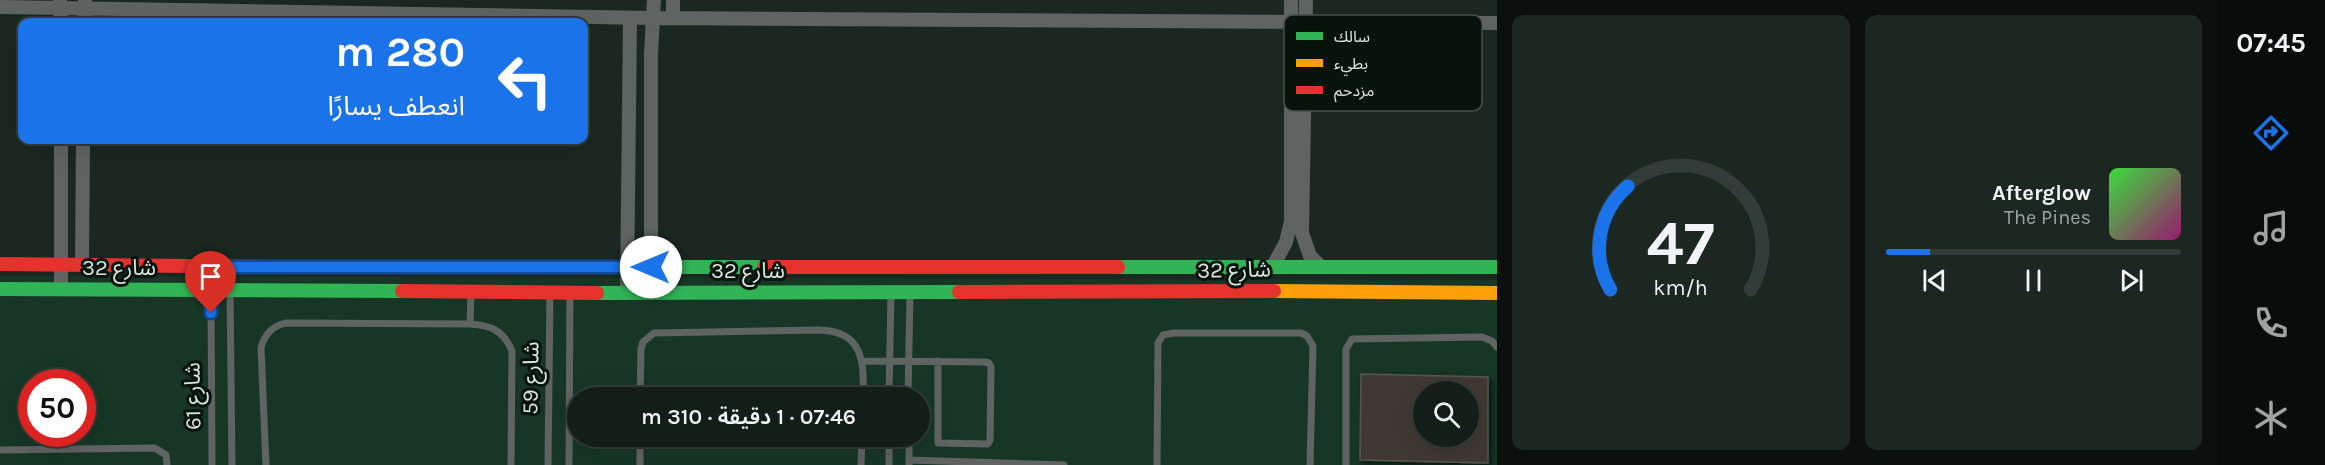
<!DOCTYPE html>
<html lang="ar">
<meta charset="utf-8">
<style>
:root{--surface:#141e19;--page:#1d2722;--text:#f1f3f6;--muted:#9da2a2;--line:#333c38;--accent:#1a73e8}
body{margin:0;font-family:Karla,"Noto Sans Arabic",sans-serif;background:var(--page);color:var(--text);direction:rtl;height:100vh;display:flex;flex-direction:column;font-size:22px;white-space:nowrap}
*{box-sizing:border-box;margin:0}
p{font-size:20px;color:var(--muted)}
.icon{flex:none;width:33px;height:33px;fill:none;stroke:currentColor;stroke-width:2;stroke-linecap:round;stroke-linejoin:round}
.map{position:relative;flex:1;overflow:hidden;direction:ltr}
.details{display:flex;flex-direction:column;gap:15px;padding:15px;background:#0b100e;width:720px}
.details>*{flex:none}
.banner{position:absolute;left:18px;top:18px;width:570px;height:126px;border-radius:12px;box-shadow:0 6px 24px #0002,0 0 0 2px var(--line);direction:rtl;background:#1a73e8;color:#fff;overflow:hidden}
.fabs{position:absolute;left:1413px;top:381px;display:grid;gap:12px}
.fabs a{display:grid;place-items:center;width:66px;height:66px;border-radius:50%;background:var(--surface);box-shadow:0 6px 24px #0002,0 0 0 2px var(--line);font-size:30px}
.speed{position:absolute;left:18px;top:369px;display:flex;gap:12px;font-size:30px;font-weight:700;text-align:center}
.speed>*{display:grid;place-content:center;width:78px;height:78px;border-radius:50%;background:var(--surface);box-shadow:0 6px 24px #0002,0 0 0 2px var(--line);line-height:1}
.speed .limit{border:9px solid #d22;background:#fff;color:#111}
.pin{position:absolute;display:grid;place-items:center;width:51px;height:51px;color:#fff;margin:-62px -26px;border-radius:50% 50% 50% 0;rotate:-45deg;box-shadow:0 0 6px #0007}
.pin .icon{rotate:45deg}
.me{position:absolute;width:66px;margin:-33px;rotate:270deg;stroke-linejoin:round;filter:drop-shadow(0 0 4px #0008)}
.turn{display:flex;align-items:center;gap:21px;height:126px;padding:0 24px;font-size:27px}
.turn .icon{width:78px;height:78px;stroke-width:2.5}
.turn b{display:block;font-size:42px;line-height:51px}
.details .tile{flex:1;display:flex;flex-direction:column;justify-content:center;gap:9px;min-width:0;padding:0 21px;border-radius:12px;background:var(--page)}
.details .dial{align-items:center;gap:0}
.dial svg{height:156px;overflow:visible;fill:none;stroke:var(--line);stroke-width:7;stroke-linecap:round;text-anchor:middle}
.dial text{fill:var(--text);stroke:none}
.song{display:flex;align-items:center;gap:18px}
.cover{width:72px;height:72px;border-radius:9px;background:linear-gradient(135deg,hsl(120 70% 55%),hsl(320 70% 35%))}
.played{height:6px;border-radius:3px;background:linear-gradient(90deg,var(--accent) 15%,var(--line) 15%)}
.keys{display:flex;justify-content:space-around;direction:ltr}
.details .tiles{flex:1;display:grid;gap:15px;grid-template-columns:repeat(2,1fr)}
.trip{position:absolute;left:567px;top:387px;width:363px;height:60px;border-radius:30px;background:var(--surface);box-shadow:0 6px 24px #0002,0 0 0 2px var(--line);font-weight:600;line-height:60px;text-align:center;direction:rtl}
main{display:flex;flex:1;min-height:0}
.tab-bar{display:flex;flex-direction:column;width:108px;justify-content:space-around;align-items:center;background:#080c0a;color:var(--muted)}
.tab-bar .icon{width:42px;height:42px}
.tab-bar .on{color:var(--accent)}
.tab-bar b{font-size:27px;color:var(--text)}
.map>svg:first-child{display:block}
.built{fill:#173626;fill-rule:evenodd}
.building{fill:#413932;stroke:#555651;stroke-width:1.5;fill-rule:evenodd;filter:url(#shadow)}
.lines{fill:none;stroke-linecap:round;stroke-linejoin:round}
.lane{stroke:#5f6462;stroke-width:7}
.street{stroke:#5f6462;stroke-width:14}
.fast{stroke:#30b455;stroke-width:14}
.slow{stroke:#ff9f0a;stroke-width:14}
.jam{stroke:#e5322d;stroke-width:14}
.route-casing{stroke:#114b97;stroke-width:15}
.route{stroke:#1a73e8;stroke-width:10}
.labels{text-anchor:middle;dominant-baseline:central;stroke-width:6;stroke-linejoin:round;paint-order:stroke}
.street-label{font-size:22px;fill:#d6e5dc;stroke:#08130d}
.key{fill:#08130d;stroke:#46524b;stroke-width:1.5}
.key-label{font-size:16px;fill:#d6e5dc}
</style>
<main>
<nav class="tab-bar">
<b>07:45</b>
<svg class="icon on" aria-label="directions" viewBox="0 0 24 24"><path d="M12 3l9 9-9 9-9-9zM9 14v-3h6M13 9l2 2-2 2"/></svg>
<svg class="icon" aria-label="music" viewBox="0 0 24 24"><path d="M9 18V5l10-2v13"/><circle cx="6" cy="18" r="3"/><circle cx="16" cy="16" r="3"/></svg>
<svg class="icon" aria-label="phone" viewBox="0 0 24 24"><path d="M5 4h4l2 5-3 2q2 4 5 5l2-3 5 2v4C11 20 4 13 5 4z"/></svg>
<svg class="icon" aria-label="climate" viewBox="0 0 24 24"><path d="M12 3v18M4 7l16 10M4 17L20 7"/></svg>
</nav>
<section class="details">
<div class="tiles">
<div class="tile">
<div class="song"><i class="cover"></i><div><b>Afterglow</b><p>The Pines</p></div></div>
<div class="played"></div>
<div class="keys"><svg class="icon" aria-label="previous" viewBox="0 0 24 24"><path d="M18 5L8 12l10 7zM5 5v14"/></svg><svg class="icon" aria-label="pause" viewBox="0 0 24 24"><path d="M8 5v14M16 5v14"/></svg><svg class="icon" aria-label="next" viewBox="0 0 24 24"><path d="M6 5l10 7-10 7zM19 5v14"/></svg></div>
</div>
<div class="tile dial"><svg viewBox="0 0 100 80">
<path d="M14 69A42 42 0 1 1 86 69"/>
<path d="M14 69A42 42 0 0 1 23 16" stroke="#1a73e8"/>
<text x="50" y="56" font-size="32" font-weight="700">47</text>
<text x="50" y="72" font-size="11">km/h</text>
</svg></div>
</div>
</section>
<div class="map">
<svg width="1497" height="465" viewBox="0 0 1497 465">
<defs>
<filter id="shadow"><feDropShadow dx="3" dy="3" stdDeviation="3" flood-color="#0009"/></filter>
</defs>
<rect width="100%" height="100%" fill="#1a2821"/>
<!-- built -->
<path class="built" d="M 0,276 L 1497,280 L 1497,465 L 0,465 ZM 32,382 L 82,382 L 82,434 L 32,434 ZM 1424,392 L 1468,392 L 1468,436 L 1424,436 ZM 578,398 L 920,398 L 920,436 L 578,436 Z"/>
<!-- building -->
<path class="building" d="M 1361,374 L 1488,377 L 1488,463 L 1360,460 ZM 1424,392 L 1468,392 L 1468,436 L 1424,436 Z"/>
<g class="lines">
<!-- lane -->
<path class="lane" d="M 230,291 L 232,465
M 211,292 L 212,465
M 470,324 L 471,293
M 863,361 L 985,362 L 989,363 L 991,367 L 990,440 L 988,444 L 938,443 L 938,361
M 640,398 L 641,349 L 643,342 L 654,333 L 819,330 C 864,331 864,362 863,398
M 889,398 L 891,293
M 908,398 L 910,292
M 0,450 L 155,448 L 166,455 L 167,465
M 909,460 L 1064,465
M 266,465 L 261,348 C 264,335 271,327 285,323 L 470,324 C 491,325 504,331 512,351 L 511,465
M 548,465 L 550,293
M 569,465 L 570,294
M 640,465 L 640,436
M 861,465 L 862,436
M 889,465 L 889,436
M 909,465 L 909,436
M 1157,465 L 1158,343 L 1163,335 L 1174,333 L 1301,333 L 1307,336 L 1313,346 L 1310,465
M 1346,465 L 1346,349 L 1352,339 L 1482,337 L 1492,341 L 1497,347"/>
<!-- street -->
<path class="street" d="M 60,0 L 61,22
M 1306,0 L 1302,233 L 1310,256 L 1320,266
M 0,7 L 652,18 L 1497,23
M 673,18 L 673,0
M 84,22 L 85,0
M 61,140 L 61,289
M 82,265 L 83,140
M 1273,266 L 1286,242 L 1291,221 L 1291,0
M 627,292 L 630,18
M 651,293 L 651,54 L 654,0"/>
<!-- fast -->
<path class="fast" d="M 273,267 L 764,267
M 1118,267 L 1497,267
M 0,289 L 402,291
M 597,293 L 959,292"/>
<!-- slow -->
<path class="slow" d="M 1274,291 L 1497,293"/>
<!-- jam -->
<path class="jam" d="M 0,264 L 273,267
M 764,267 L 1118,267
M 402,291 L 597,293
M 959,292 L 1274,291"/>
</g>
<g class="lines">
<!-- route casing -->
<g class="route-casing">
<path id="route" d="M 211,313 L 211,267 L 651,267"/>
</g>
<!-- route -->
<use href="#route" class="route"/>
</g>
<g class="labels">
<!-- street labels -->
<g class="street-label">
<text x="119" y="268">شارع 32</text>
<text transform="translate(1234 270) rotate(-1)">شارع 32</text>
<text x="748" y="271">شارع 32</text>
<text transform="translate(531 378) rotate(-89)">شارع 59</text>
<text transform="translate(193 396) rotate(-91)">شارع 61</text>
</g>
</g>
<!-- legend -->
<rect x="1284" y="15" width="198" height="96" rx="9" class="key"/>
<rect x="1296" y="32" width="27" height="8" fill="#30b455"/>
<rect x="1296" y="59" width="27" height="8" fill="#ff9f0a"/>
<rect x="1296" y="86" width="27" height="8" fill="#e5322d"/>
<g class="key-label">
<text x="1334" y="42">سالك</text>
<text x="1334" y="69">بطيء</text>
<text x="1334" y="96">مزدحم</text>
</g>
</svg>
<div class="fabs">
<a><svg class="icon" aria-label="search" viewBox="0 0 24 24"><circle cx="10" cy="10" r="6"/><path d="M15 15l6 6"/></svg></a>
</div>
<div class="speed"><div class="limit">50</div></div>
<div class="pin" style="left:211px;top:313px;background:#d93025"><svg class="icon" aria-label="arrive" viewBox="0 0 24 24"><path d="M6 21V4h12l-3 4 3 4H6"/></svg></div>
<svg class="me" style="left:651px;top:267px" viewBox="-20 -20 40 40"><circle r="19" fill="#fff"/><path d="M0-13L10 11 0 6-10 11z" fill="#1a73e8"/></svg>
<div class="trip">07:46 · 1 دقيقة · 310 m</div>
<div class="banner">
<div class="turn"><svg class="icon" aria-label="left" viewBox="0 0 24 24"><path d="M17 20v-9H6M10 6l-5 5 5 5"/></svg><div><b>280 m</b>انعطف يسارًا</div></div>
</div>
</div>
</main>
